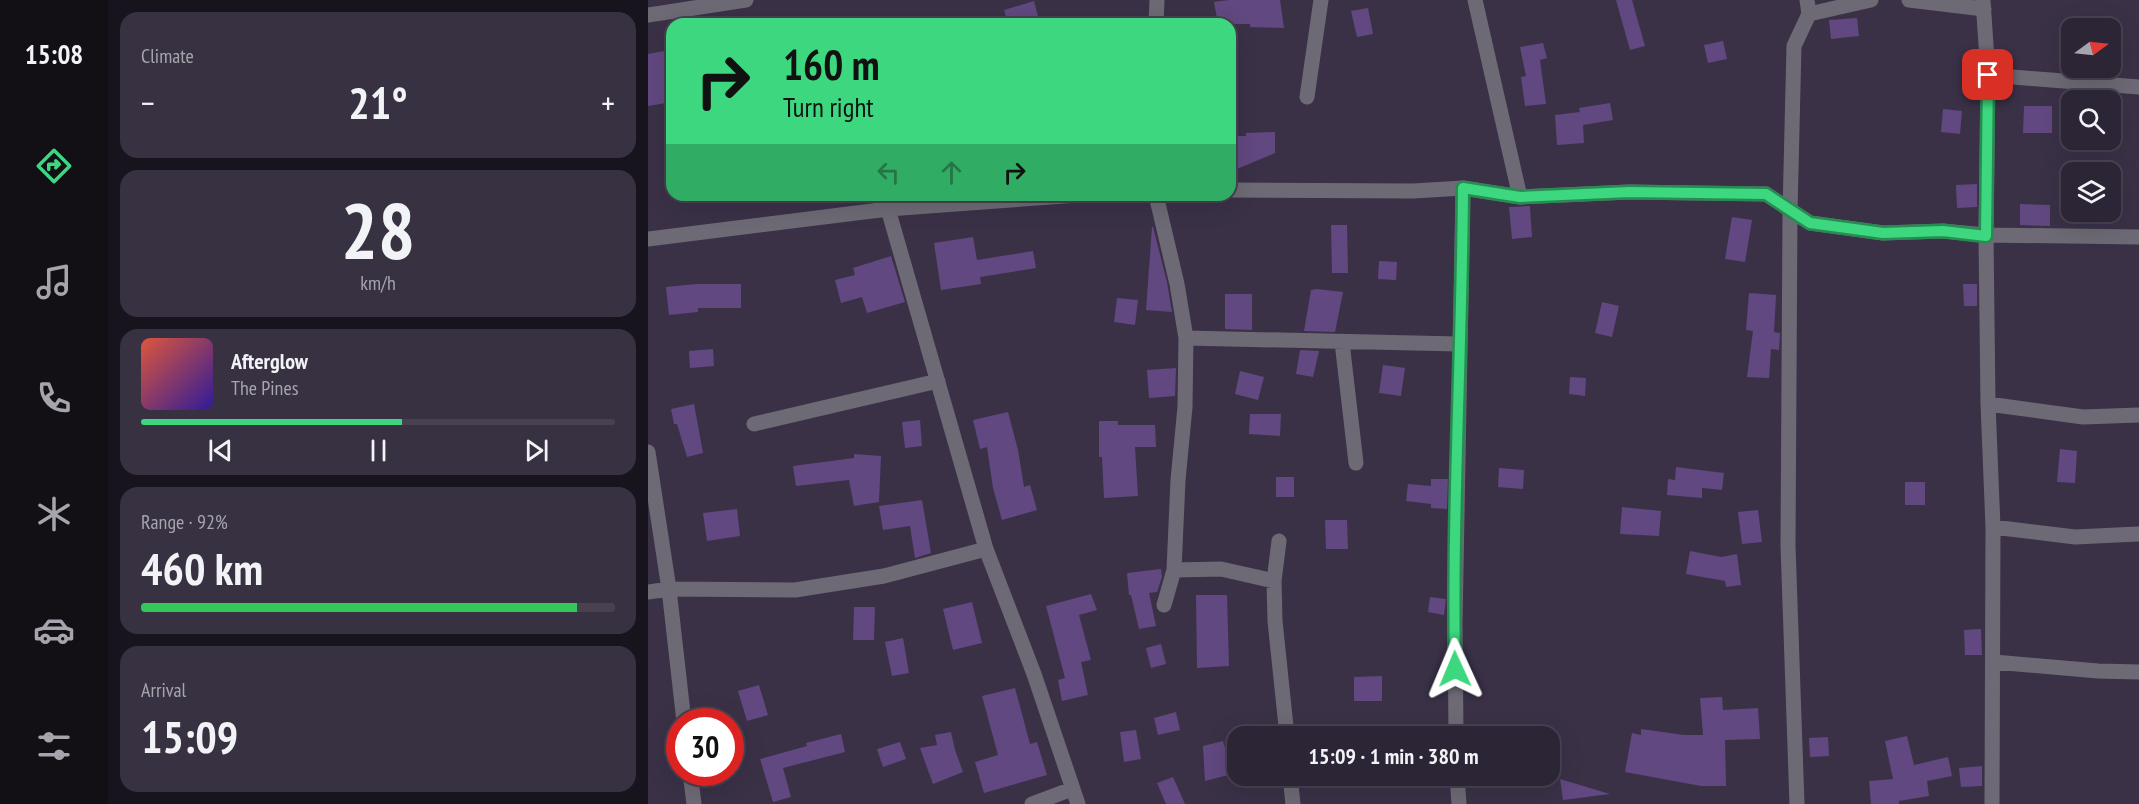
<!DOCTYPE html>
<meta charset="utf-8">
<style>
:root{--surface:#2c2535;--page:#383141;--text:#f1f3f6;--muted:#a6a5ad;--line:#484250;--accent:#3cd77e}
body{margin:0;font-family:"PT Sans Narrow",sans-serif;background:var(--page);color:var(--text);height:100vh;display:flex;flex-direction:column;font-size:22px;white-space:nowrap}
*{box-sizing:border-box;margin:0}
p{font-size:20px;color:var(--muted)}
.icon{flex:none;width:33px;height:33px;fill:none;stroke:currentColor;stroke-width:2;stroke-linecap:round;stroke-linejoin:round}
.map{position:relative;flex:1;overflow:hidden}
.side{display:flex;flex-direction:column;gap:12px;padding:12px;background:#18141d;width:540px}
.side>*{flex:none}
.guide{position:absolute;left:18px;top:18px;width:570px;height:183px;border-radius:18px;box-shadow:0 6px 24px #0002,0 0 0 2px var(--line);background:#3cd77e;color:#111;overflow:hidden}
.needle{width:39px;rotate:75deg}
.tools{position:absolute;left:1413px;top:18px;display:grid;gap:12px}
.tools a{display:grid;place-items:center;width:60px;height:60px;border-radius:12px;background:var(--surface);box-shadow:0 6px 24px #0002,0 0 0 2px var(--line);font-size:30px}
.speed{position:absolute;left:18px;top:708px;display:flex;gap:12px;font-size:30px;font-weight:700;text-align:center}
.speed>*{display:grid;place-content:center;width:78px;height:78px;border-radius:50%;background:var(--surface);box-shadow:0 6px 24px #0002,0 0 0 2px var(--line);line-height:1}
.speed .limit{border:9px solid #d22;background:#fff;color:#111}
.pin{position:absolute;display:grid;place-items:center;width:51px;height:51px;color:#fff;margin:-26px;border-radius:12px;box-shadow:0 3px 9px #0006}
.me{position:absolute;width:66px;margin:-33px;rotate:359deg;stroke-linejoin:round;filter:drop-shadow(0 0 4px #0008)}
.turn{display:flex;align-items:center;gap:21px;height:126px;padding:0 18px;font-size:27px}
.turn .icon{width:78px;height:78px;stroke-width:2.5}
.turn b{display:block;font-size:42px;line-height:51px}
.lanes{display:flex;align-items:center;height:57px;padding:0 18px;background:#0003;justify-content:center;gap:30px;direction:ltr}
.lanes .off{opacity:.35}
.big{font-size:45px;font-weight:800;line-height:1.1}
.side .widget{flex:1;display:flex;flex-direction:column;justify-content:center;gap:9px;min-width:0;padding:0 21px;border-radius:18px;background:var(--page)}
.side .dial{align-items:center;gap:0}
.dial b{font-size:78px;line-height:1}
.song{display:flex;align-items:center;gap:18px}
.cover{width:72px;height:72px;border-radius:9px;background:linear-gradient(135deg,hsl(10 70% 55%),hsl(250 70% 35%))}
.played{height:6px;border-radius:3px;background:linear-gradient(90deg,var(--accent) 55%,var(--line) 55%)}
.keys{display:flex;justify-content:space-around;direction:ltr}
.heat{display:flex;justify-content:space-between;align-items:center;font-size:33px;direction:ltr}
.charge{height:9px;border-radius:4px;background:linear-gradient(90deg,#34c759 92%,var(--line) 0)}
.trip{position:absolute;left:579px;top:726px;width:333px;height:60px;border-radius:18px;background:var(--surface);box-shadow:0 6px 24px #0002,0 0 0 2px var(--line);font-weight:800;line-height:60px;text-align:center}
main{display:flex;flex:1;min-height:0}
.dock{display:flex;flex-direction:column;width:108px;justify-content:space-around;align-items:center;background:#120f15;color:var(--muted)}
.dock .icon{width:42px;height:42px}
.dock .selected{color:var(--accent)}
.dock b{font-size:27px;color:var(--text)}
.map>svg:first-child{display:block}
.building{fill:#614880}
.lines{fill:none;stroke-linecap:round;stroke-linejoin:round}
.minor{stroke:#6e6a75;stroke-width:15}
.route-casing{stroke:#278c52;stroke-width:15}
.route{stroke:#3cd77e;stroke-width:10}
</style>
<main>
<nav class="dock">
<b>15:08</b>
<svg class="icon selected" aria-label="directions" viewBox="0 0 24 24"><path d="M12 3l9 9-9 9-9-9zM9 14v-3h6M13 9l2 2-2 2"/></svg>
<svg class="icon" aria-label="music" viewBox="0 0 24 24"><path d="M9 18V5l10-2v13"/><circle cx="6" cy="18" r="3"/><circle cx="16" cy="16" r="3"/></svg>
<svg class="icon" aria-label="phone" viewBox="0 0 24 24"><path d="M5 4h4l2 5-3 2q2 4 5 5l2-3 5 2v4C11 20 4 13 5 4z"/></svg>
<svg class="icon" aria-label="climate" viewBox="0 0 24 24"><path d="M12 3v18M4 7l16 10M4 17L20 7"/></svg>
<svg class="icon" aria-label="car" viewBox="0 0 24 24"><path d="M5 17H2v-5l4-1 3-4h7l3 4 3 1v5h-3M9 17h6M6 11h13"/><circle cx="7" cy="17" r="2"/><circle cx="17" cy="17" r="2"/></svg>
<svg class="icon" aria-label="filters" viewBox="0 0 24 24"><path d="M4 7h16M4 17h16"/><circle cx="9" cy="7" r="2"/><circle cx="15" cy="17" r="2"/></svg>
</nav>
<section class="side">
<div class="widget"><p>Climate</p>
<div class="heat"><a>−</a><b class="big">21°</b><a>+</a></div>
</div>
<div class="widget dial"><b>28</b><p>km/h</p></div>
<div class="widget">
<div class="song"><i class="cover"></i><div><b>Afterglow</b><p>The Pines</p></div></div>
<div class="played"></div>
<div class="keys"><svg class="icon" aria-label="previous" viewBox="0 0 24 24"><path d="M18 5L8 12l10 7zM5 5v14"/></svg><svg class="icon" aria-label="pause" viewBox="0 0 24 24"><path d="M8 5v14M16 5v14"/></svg><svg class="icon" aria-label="next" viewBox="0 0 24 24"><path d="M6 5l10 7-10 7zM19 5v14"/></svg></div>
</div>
<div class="widget"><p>Range · 92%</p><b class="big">460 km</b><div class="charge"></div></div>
<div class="widget"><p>Arrival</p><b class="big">15:09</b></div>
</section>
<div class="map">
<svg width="1491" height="804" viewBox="0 0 1491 804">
<rect width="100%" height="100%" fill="#3a3147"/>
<!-- building -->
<path class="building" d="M 581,0 L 632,0 L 636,28 L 602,27 L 602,24 L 570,24 L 566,2 Z
M 968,0 L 984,0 L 997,46 L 982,50 Z
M 386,1 L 392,24 L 360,24 L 356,10 Z
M 720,8 L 725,34 L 709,37 L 703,11 Z
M 1209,18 L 1211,36 L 1183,39 L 1181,20 Z
M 1075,41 L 1079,59 L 1060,63 L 1056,45 Z
M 895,43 L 899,58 L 892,60 L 898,104 L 877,106 L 873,77 L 878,76 L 872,47 Z
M 16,51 L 24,102 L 0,106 L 0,54 Z
M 962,103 L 965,120 L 935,125 L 936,143 L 909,145 L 907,115 L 932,112 L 931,108 Z
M 1376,106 L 1404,106 L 1404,133 L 1375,133 Z
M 1295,109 L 1314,111 L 1312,134 L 1293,132 Z
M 627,132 L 627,153 L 582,172 L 582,136 L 598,136 L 598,133 Z
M 1329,184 L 1329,207 L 1309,208 L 1308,185 Z
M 1372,204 L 1402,205 L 1402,226 L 1372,225 Z
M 882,206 L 884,237 L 864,239 L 861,207 Z
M 1084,217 L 1104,220 L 1097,262 L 1077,259 Z
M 683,225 L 699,225 L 700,273 L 684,273 Z
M 504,227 L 505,227 L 519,282 L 524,312 L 498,310 Z
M 325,237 L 329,260 L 385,251 L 388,268 L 332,277 L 333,284 L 293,290 L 286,243 Z
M 243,256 L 257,302 L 219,313 L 214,297 L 193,303 L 187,280 L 207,275 L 205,268 Z
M 731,261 L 749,262 L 748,280 L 730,279 Z
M 48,284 L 93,284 L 93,308 L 50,308 L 50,312 L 21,315 L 18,287 Z
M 1315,284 L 1329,284 L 1329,306 L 1316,306 Z
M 669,289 L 695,292 L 687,332 L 656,331 L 663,290 Z
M 1101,293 L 1128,295 L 1126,332 L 1132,333 L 1131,350 L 1123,349 L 1121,378 L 1099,377 L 1105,331 L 1098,330 Z
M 577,294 L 604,294 L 604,330 L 577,329 Z
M 469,298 L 490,300 L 487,325 L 466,322 Z
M 954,302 L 971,306 L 964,337 L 947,333 Z
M 65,349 L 66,366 L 42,368 L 41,351 Z
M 652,350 L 671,351 L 665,377 L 648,374 Z
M 735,365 L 757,368 L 753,396 L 731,393 Z
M 528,368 L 527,396 L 501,398 L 499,370 Z
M 592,371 L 616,377 L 610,400 L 587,394 Z
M 922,377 L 938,378 L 937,396 L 921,394 Z
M 46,404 L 55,453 L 39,457 L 29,424 L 26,424 L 23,409 Z
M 360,412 L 370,450 L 376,487 L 382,485 L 389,510 L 354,520 L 345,488 L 339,447 L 332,449 L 325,420 Z
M 602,414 L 633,414 L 632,436 L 601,434 Z
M 272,420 L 274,446 L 257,448 L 254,422 Z
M 451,421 L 470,421 L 470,425 L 507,425 L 508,447 L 487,447 L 490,496 L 456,498 L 454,457 L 451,457 Z
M 1412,449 L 1429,451 L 1427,483 L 1409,482 Z
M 206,454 L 233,456 L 231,502 L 206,506 L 201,480 L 148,486 L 145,466 L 206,458 Z
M 1028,467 L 1076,473 L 1074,490 L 1054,488 L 1054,498 L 1019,495 L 1020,479 L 1027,480 Z
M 851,468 L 876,470 L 875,489 L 850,487 Z
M 628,477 L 646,477 L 646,497 L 628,497 Z
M 783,479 L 800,479 L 799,509 L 783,508 L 783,504 L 758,501 L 760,484 L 783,486 Z
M 1257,482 L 1277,482 L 1277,505 L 1257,505 Z
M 274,500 L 283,553 L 267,558 L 262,526 L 235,530 L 231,506 Z
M 974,507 L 1013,511 L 1011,536 L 972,534 Z
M 89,509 L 92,536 L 59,541 L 55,513 Z
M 1110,510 L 1114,542 L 1094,544 L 1090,512 Z
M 677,520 L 699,520 L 700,549 L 678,549 Z
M 1042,551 L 1073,557 L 1089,554 L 1093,585 L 1078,587 L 1077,581 L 1038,574 Z
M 513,569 L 514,577 L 509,592 L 501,593 L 508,626 L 491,629 L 483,595 L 481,595 L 479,573 Z
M 443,594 L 449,610 L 431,615 L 443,660 L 433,662 L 440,695 L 414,701 L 410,680 L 417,678 L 398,606 Z
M 548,595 L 579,595 L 581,666 L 549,668 Z
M 782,597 L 798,599 L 796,615 L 780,612 Z
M 324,602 L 334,643 L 305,650 L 295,609 Z
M 206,607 L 227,607 L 226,640 L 205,640 Z
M 1333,629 L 1334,655 L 1317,655 L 1316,630 Z
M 255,638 L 261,673 L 244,676 L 237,642 Z
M 513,644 L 518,664 L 503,668 L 498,648 Z
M 734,676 L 734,701 L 706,701 L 706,677 Z
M 111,685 L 120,715 L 99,721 L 90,691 Z
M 367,688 L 382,744 L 389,742 L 399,775 L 336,793 L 327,762 L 350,755 L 334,696 Z
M 1074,697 L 1075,710 L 1110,708 L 1112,739 L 1077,740 L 1078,786 L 1053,786 L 977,772 L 984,733 L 993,735 L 993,729 L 1036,735 L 1055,735 L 1052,698 Z
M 528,712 L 532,730 L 510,735 L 506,718 Z
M 488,730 L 493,759 L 476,762 L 472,732 Z
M 303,732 L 307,750 L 315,772 L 285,784 L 272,748 L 289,745 L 287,735 Z
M 193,734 L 197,752 L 135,768 L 143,797 L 125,802 L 112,759 L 159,746 L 158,743 Z
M 1259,736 L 1266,765 L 1300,757 L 1304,776 L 1279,781 L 1281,796 L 1251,801 L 1251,804 L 1223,804 L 1221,781 L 1245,779 L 1237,741 Z
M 1180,737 L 1181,756 L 1162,757 L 1161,738 Z
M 575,741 L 584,774 L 557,781 L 555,746 Z
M 252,742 L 258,759 L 235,767 L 229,749 Z
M 1334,766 L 1334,786 L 1313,787 L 1311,768 Z
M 525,777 L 537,804 L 518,804 L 509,783 Z
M 912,779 L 962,794 L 915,800 Z"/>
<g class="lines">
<!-- minor -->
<path class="minor" d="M 827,0 L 872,197
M 1261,0 L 1336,9
M 1335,0 L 1340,75 L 1338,235 L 1340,404 L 1345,527 L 1344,804
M 1161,14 L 1223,0
M 0,15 L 98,0
M 508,24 L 509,0
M 1340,75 L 1491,87
M 659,97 L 673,0
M 582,190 L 765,191 L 815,188 L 872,197 L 981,192 L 1118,194 L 1162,223 L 1235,233 L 1295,231 L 1338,235 L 1491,237
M 508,195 L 529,284 L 538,338 L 537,407 L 530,480 L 526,570 L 516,605
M 240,209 L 338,549 L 386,674 L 430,804
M 0,239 L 240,209 L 430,195
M 538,338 L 811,344
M 694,342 L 708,463
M 1340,404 L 1435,417 L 1491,415
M 106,424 L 290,381
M 0,452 L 21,589 L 36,722
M 1345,527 L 1427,537 L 1490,534
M 631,541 L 626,581 L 627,621 L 639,736
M 526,570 L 573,569 L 626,581
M 0,592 L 21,589 L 147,590 L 236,576 L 338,549
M 1346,662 L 1450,671 L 1491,672
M 808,736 L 807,624 L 815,188
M 42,772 L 46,804
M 642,776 L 645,804
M 809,776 L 811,804
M 384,804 L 424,789
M 1149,804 L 1140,546 L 1142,211 L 1146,46 L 1161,14 L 1159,0"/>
</g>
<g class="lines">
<!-- route casing -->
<g class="route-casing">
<path id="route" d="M 807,669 C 804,509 814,348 815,188 L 872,197 L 981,192 L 1118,194 L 1162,223 L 1235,233 L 1295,231 L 1338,236 L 1340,75"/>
</g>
<!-- route -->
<use href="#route" class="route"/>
</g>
</svg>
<div class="tools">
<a><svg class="needle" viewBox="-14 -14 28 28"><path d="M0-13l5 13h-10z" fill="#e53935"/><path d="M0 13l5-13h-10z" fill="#a6a5ad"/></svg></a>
<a><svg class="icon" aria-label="search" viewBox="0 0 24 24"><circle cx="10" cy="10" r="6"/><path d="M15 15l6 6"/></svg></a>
<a><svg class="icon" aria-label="layers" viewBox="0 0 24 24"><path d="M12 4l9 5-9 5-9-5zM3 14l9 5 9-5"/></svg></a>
</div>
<div class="speed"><div class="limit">30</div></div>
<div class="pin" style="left:1340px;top:75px;background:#d93025"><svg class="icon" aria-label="arrive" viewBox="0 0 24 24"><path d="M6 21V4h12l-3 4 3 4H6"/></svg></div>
<svg class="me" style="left:807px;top:669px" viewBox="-20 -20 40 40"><path d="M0-17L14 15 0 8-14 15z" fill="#3cd77e" stroke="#fff" stroke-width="4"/></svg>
<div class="trip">15:09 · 1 min · 380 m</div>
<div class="guide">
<div class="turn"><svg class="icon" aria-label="right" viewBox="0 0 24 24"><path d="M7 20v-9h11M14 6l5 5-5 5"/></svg><div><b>160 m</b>Turn right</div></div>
<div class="lanes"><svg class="icon off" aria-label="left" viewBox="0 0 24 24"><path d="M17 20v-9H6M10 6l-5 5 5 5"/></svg><svg class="icon off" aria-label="ahead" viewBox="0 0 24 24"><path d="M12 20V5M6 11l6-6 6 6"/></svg><svg class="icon" aria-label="right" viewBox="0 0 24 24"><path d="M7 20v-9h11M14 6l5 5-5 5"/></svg></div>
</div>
</div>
</main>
